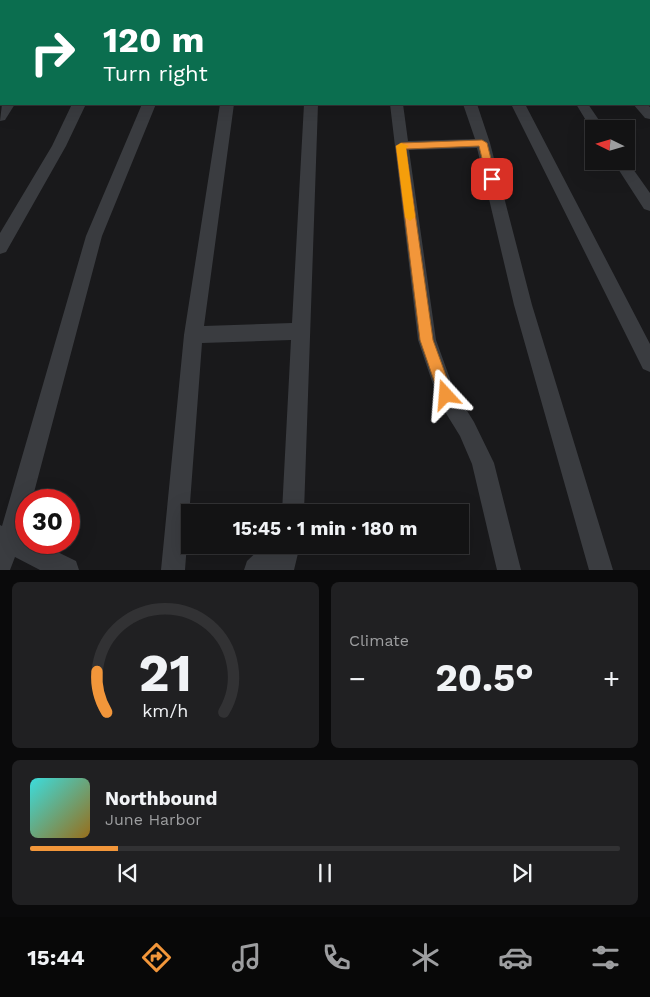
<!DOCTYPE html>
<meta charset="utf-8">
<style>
:root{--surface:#131314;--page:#202022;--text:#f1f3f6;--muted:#9d9ea0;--line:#323234;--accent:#f2963a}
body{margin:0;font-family:"Work Sans",sans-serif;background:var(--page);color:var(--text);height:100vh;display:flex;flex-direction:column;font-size:19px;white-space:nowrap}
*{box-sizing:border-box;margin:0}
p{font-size:16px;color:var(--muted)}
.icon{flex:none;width:28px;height:28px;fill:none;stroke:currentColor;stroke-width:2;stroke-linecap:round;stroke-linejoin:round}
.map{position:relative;height:570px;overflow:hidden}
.drawer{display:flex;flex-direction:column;gap:12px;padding:12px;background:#0a0a0b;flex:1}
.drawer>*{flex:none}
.hud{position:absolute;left:0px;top:0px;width:650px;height:105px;box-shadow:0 5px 20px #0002,0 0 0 1px var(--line);background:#0b6e4f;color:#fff;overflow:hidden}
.needle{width:32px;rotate:275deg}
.fabs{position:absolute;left:585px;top:120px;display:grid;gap:10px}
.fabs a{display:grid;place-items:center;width:50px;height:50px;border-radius:0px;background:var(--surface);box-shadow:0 5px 20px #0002,0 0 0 1px var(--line);font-size:25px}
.speed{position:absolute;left:15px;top:489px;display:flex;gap:10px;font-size:25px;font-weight:700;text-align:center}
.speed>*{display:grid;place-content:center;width:65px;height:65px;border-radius:50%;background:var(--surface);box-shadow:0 5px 20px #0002,0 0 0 1px var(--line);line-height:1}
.speed .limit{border:8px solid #d22;background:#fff;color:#111}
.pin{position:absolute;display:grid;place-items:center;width:42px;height:42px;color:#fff;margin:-21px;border-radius:10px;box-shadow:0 2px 8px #0006}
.me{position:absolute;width:55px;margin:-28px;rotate:341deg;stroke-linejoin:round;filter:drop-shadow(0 0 4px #0008)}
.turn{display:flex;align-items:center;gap:18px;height:105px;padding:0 20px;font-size:22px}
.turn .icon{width:65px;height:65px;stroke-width:2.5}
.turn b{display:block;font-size:35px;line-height:42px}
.big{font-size:38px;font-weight:700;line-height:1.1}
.drawer .tile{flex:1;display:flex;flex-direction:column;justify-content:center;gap:8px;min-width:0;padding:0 18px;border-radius:8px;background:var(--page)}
.drawer .dial{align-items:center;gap:0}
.dial svg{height:130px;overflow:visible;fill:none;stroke:var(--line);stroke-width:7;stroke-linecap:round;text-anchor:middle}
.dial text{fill:var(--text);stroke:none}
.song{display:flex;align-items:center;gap:15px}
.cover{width:60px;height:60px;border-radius:8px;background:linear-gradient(135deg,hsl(180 70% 55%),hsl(40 70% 35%))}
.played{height:5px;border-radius:2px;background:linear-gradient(90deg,var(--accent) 15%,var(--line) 15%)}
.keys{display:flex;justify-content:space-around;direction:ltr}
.heat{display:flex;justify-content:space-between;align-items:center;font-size:28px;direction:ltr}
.drawer .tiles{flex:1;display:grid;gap:12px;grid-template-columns:1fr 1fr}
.tile:last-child{grid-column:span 2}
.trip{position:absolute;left:181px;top:504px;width:288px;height:50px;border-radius:0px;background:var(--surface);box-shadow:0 5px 20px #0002,0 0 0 1px var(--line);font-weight:700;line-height:50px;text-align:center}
.tab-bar{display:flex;height:80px;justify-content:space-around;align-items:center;background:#080808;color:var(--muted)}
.tab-bar .icon{width:35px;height:35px}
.tab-bar .selected{color:var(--accent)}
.tab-bar b{font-size:22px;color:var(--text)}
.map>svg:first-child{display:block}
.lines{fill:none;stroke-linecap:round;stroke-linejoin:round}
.minor{fill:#3a3c40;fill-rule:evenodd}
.route{fill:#f2963a;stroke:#9d6226}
.slow{fill:#f59e0b}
</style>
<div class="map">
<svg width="650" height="570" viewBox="0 0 650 570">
<rect width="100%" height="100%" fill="#19191b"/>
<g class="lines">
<!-- minor -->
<path class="minor" d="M 187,0 L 197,0 L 197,1 L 187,1 Z
M 236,0 L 246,0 L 246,1 L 236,1 Z
M 304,0 L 314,0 L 314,1 L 304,1 Z
M 410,0 L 421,0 L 421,1 L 411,1 Z
M 546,0 L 558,0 L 558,1 L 547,1 Z
M 618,0 L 630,0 L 630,1 L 619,1 Z
M 649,17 L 650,17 L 650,24 L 649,24 Z
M 649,63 L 650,63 L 650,71 L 649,71 Z
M 2,104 L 15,104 L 5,120 L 0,121 Z
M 72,104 L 86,104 L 66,146 L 6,252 L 0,254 L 0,233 L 52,146 Z
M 142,104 L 156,104 L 102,236 L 32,500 L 26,500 L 26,522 L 23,536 L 26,537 L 26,542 L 37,542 L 76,561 L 79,570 L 40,570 L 15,557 L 10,570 L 0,570 L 0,525 L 2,526 L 86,236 Z
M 220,104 L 234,104 L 204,326 L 292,323 L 304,104 L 318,104 L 304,512 L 282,512 L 291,340 L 202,343 L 185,570 L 161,570 L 184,335 Z
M 390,104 L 403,104 L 408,141 L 475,139 L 463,104 L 477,104 L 490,143 L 532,305 L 613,570 L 589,570 L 514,305 L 477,148 L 409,150 L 436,340 L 454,390 L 474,422 L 494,463 L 521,570 L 497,570 L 472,464 L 460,436 L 439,402 L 418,340 Z
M 511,104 L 525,104 L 650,344 L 650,372 L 643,369 Z
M 576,104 L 588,104 L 605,129 L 594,129 L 593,132 Z
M 633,104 L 647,104 L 650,107 L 650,119 L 645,118 Z
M 626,159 L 650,193 L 650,211 L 644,209 L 613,161 L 626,161 Z
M 264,545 L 300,545 L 294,570 L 244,570 L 247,561 Z"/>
</g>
<!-- route -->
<path class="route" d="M 482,140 L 487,143 L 496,179 L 492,183 L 487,179 L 479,146 L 406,149 L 433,340 L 453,395 L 451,400 L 446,402 L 441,400 L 439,395 L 420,340 L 396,146 L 401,143 Z"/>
<!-- slow -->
<path class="slow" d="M 401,143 L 409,146 L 406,148 L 415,217 L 410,221 L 405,217 L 396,146 Z"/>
</svg>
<div class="fabs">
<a><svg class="needle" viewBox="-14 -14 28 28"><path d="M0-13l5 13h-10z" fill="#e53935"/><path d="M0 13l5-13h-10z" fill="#9d9ea0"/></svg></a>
</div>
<div class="speed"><div class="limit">30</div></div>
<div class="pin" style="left:492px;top:179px;background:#d93025"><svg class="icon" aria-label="arrive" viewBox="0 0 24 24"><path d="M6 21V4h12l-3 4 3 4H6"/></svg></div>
<svg class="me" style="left:446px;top:395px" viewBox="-20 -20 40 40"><path d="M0-17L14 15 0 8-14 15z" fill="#f2963a" stroke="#fff" stroke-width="4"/></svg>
<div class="trip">15:45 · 1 min · 180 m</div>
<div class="hud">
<div class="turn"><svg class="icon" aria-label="right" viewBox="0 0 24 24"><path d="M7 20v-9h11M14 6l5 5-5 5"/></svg><div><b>120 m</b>Turn right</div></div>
</div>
</div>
<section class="drawer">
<div class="tiles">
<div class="tile dial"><svg viewBox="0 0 100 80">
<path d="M14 69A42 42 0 1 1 86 69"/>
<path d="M14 69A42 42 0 0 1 8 44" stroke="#f2963a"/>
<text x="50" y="56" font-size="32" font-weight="700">21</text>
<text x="50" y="72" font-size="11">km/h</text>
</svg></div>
<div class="tile"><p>Climate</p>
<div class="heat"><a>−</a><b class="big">20.5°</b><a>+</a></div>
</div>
<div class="tile">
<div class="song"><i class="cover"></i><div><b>Northbound</b><p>June Harbor</p></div></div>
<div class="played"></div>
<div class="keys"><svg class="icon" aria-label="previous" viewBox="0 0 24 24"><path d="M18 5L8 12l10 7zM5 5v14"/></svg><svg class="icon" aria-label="pause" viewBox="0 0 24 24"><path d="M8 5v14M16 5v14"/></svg><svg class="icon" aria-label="next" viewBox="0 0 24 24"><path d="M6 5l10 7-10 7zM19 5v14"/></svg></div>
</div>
</div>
</section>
<nav class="tab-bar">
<b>15:44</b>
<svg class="icon selected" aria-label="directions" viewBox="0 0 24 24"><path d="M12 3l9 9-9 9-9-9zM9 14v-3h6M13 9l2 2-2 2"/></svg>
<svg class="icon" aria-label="music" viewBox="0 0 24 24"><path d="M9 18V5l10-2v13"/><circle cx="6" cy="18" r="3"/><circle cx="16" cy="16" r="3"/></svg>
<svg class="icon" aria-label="phone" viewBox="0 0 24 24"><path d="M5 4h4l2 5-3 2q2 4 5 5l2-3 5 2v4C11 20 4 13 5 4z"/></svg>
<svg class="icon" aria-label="climate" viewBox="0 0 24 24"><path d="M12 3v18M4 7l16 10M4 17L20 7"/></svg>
<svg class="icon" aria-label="car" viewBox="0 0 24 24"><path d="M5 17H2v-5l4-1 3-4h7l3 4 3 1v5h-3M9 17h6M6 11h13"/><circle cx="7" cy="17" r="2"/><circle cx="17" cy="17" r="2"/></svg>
<svg class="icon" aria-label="filters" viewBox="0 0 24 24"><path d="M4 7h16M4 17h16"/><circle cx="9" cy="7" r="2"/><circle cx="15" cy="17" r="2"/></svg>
</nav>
